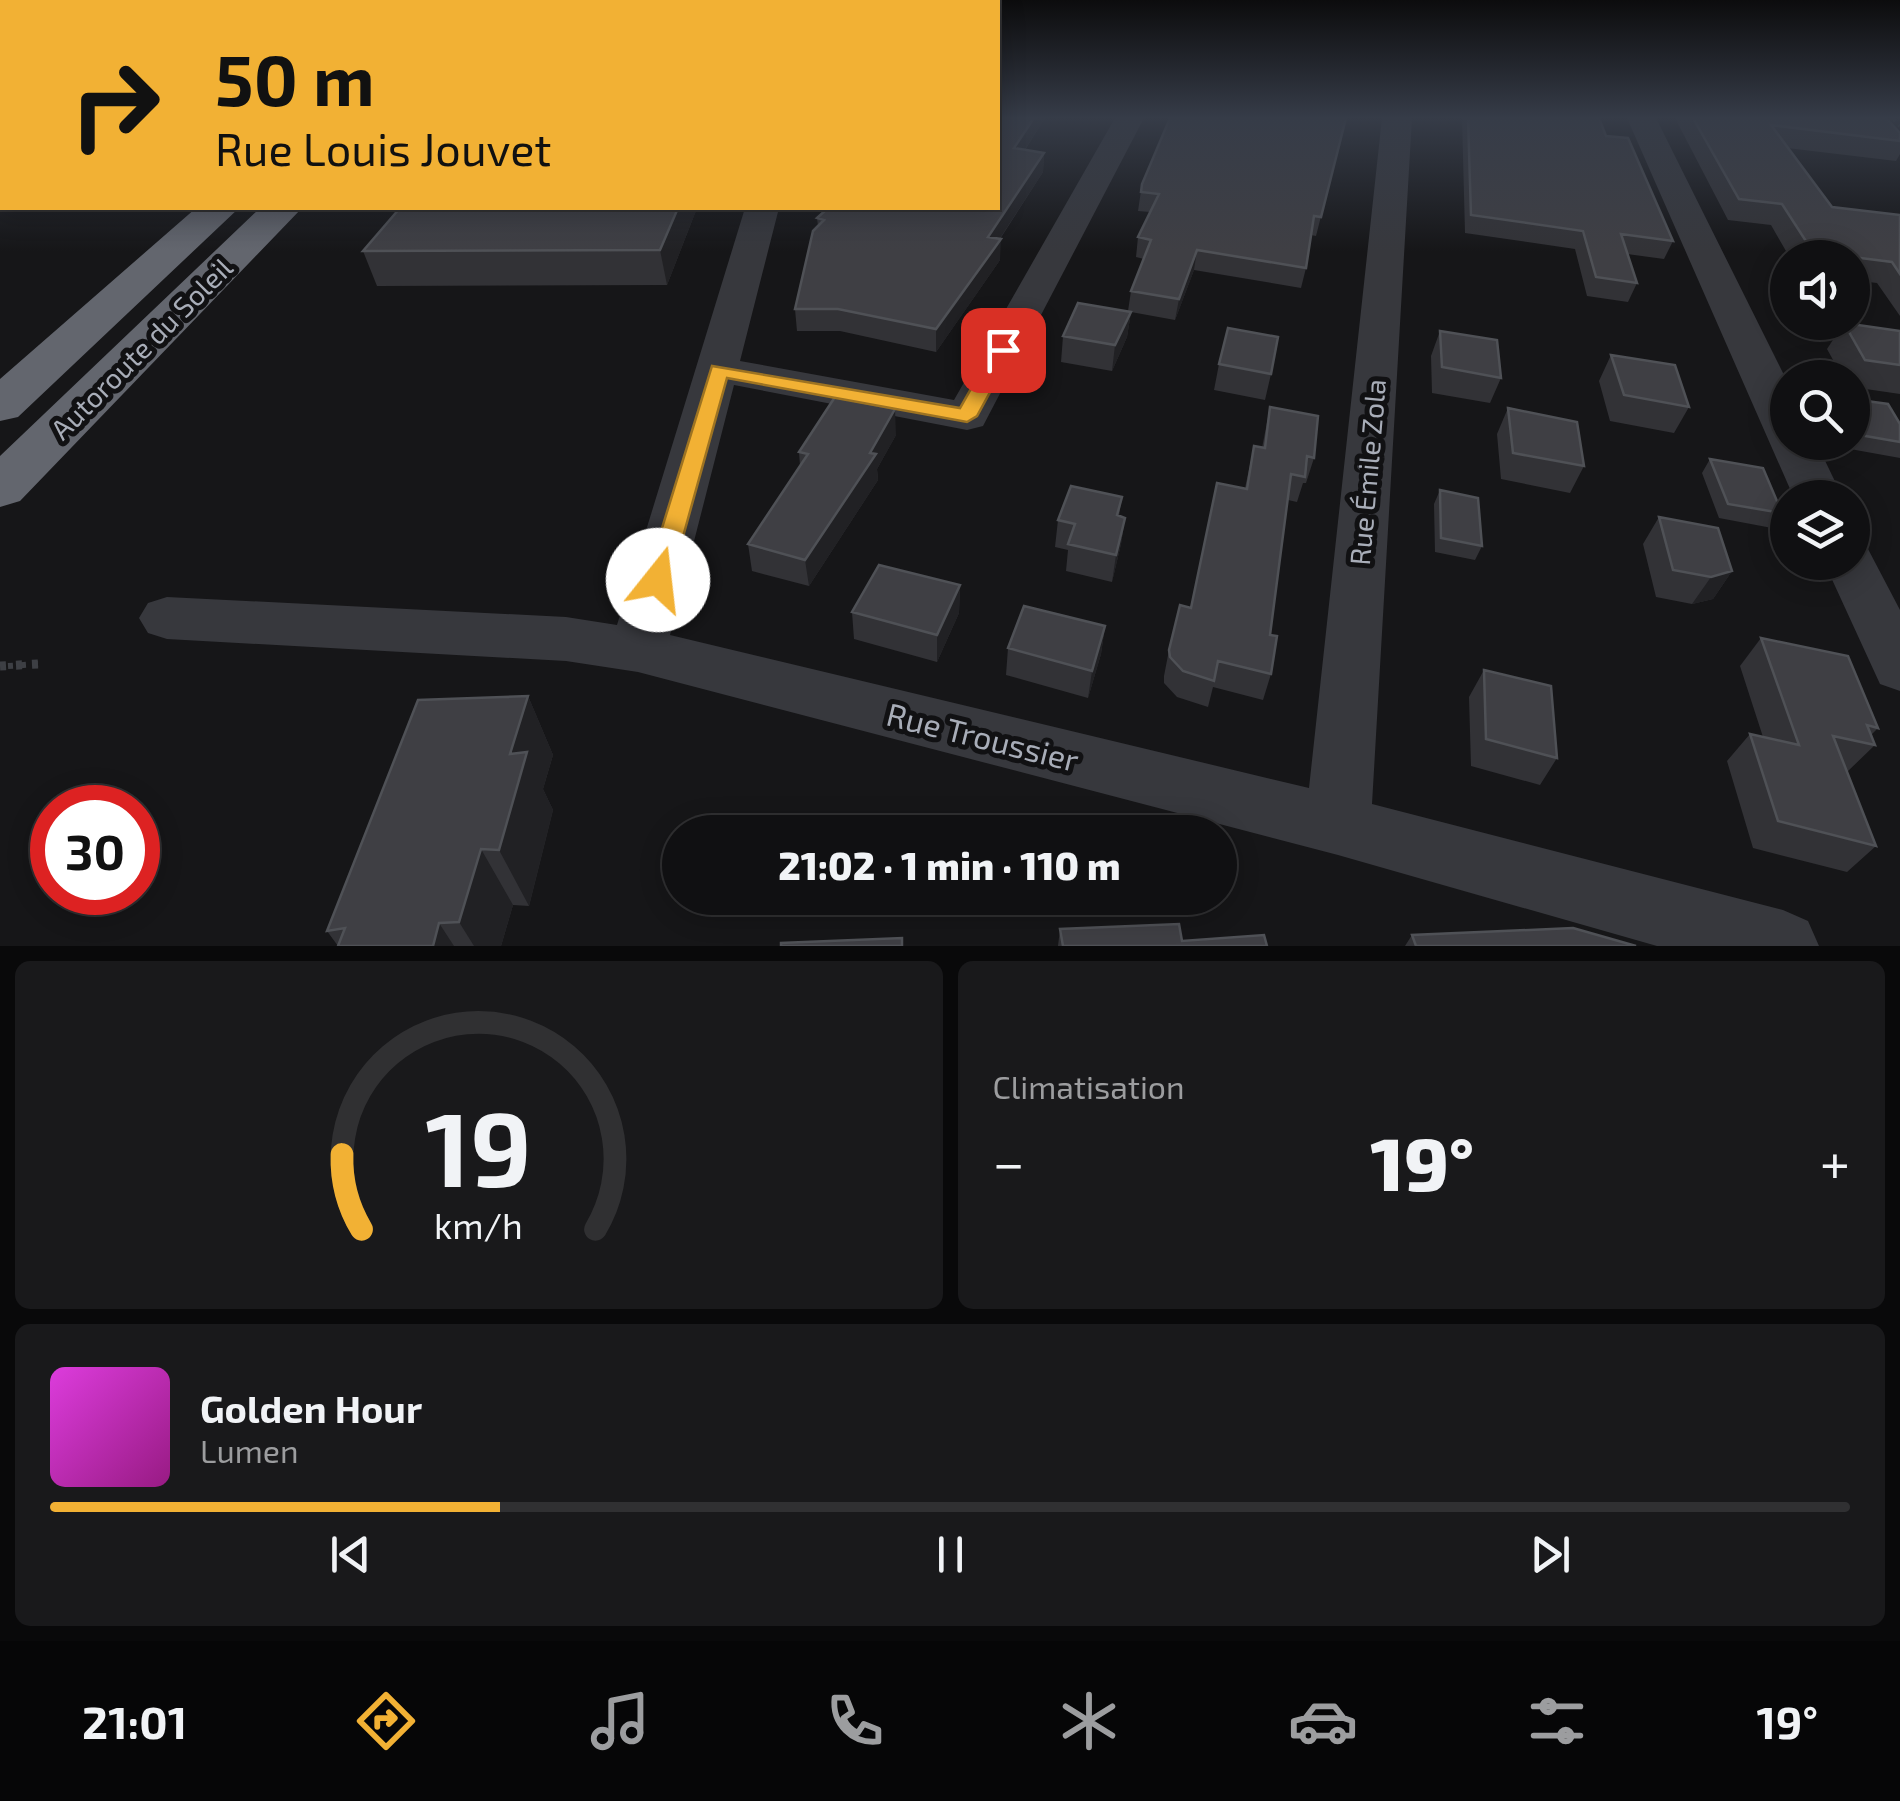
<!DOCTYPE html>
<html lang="fr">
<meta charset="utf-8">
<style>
:root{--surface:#101012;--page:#19191b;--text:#f1f3f6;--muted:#9c9d9f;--line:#303032;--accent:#f2b134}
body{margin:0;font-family:"Exo 2",sans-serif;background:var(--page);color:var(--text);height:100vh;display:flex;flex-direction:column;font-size:38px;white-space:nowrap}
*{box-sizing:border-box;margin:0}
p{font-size:32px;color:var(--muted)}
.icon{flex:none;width:55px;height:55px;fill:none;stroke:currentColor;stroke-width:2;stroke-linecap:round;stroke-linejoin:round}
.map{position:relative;height:946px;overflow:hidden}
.details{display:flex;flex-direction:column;gap:15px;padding:15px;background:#09090a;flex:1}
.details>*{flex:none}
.banner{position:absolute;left:0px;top:0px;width:1000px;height:210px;box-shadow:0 5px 25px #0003,0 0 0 2px var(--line);background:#f2b134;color:#111;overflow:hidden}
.fabs{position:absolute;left:1770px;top:240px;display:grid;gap:20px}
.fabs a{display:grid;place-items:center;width:100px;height:100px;border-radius:50%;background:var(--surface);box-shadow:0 5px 25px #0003,0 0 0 2px var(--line);font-size:50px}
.speed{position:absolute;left:30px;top:785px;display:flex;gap:20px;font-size:50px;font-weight:700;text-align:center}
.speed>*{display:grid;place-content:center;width:130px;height:130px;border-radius:50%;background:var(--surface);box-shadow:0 5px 25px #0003,0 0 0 2px var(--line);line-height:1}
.speed .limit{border:15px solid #d22;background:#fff;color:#111}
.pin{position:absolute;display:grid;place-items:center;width:85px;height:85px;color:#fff;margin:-42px;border-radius:20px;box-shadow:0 5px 15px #0006}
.me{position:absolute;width:110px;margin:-55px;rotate:16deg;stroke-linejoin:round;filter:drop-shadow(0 0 8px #0008)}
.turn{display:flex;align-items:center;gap:35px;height:210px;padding:0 50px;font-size:45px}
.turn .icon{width:130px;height:130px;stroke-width:2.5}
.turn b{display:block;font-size:70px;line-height:85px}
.big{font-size:75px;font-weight:800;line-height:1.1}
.details .card{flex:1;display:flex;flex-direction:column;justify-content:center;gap:15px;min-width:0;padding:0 35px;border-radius:15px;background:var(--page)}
.details .dial{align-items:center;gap:0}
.dial svg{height:260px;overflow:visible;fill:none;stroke:var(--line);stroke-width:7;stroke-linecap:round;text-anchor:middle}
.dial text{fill:var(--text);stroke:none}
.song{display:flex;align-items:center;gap:30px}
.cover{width:120px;height:120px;border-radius:15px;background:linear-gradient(135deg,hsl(300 70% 55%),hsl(310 70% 35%))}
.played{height:10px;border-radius:5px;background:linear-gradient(90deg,var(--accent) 25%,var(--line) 25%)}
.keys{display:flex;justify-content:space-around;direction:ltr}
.heat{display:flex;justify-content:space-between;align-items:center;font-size:55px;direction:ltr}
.details .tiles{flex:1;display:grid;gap:15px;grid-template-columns:1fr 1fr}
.card:last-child{grid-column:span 2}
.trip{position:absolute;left:662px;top:815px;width:575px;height:100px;border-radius:50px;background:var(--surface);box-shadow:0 5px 25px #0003,0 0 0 2px var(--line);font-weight:800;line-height:100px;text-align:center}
.tab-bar{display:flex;height:160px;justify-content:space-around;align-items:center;background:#060607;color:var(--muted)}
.tab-bar .icon{width:70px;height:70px}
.tab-bar .current{color:var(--accent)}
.tab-bar b{font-size:45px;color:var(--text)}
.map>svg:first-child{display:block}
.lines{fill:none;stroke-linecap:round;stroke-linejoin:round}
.path-far2{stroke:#3d3f44;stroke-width:4;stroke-dasharray:4 5;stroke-linecap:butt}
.path-far1{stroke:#3d3f44;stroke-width:6;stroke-dasharray:5 8;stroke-linecap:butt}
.path{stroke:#3d3f44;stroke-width:9;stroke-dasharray:6 10;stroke-linecap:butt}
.minor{fill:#37383d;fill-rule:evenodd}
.highway{fill:#63666e;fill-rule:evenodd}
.wall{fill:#323236}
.shaded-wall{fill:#212124}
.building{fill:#3f3f44;stroke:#4f5156;stroke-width:2.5}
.route{fill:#f2b134;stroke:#9d7322;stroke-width:2.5}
.labels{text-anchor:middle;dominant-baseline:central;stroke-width:10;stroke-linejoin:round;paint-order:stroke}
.street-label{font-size:28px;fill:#a8adb8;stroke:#111113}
.near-street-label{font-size:32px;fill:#a8adb8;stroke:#111113}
</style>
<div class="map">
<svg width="1900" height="946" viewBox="0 0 1900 946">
<rect width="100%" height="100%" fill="#161618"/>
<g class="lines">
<!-- path-far2 -->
<path class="path-far2" d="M 1893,118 L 1900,126"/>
<!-- path-far1 -->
<path class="path-far1" d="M 8,666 L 38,664"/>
<!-- path -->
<path class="path" d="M 0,666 L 38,664"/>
<!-- minor -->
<path class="minor" d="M 1115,118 L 1144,118 L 983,426 L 967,430 L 734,385 L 670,635 L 1309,788 L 1382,118 L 1412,118 L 1372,804 L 1783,910 L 1808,921 L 1819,946 L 1657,946 L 1338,855 L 638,672 L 566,661 L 167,639 L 148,633 L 139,618 L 148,603 L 167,597 L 566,617 L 617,625 L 745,208 L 779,208 L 740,361 L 954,400 Z
M 1627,118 L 1656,118 L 1788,383 L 1788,442 L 1816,442 L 1843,498 L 1794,498 Z
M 1852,544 L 1868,549 L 1900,610 L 1900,691 L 1880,684 L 1824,562 L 1852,562 Z"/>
<!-- highway -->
<path class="highway" d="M 196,208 L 239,208 L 18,417 L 0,421 L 0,379 Z
M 260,208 L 302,208 L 20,501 L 0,507 L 0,456 Z"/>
</g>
<!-- wall -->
<path class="wall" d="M 998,118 L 1045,118 L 1025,150 L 1044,153 L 1043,172 L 1000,239 L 1000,260 L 936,352 L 840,331 L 797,331 L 795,309 L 818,226 L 817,218 Z
M 1346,118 L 1316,236 L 1311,235 L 1306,268 L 1301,288 L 1194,270 L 1175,320 L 1131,312 L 1127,337 L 1112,371 L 1061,362 L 1063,336 L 1128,311 L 1131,291 L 1144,259 L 1136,257 L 1138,237 L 1150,212 L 1138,211 L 1142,184 Z
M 1462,118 L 1599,118 L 1606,136 L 1673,241 L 1664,259 L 1627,254 L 1637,283 L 1628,302 L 1587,296 L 1575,249 L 1465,233 Z
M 1675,118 L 1886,118 L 1900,133 L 1900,154 L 1896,161 L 1787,148 L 1832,207 L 1900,215 L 1900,316 L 1877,283 L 1852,280 L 1852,258 L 1790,258 L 1771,225 L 1728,220 Z
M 697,208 L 667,285 L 377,286 L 363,251 Z
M 1844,323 L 1900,331 L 1900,394 L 1852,387 L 1852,378 L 1843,378 L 1827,349 Z
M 1440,331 L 1501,378 L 1490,403 L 1432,393 L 1431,356 Z
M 1611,355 L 1689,407 L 1674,433 L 1610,421 L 1599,381 Z
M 1219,364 L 1271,374 L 1265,400 L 1214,390 Z
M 1852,399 L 1900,424 L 1900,458 L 1850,449 L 1846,442 L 1852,442 Z
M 1270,407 L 1314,458 L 1306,483 L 1303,483 L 1297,502 L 1288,500 L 1270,635 L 1271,674 L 1263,700 L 1213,687 L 1208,707 L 1177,697 L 1164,683 L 1164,676 L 1169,650 L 1191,608 L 1245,488 L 1254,446 L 1262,448 Z
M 1508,408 L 1584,466 L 1570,493 L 1501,479 L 1497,434 Z
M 896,435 L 877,469 L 878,480 L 809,586 L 752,571 L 748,544 L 800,466 L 799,452 Z
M 1710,459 L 1782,513 L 1772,528 L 1719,518 L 1702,473 Z
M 1440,490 L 1482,546 L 1475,560 L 1435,552 L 1434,504 Z
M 1122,497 L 1119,516 L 1125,518 L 1121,544 L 1112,582 L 1066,571 L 1068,550 L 1055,547 L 1058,520 Z
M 1659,517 L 1732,571 L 1713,599 L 1692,604 L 1656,597 L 1643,544 Z
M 960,585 L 959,613 L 937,662 L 854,639 L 852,612 Z
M 1105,626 L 1101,654 L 1088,698 L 1006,675 L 1008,648 Z
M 1761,638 L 1878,728 L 1871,735 L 1875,745 L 1847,772 L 1876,846 L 1847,872 L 1753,848 L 1727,761 L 1750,734 L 1763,737 L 1740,666 Z
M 1484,670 L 1557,758 L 1540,785 L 1471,766 L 1469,697 Z
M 528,696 L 553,755 L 543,789 L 553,810 L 529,906 L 513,905 L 501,946 L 338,946 L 327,931 Z
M 1060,929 L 1182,941 L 1267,946 L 1058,946 Z
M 1412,935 L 1636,946 L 1405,946 Z"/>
<!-- shaded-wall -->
<path class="shaded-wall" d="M 1034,118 L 1045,118 L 1013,168 L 1014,148 Z
M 1044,153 L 1043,172 L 989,255 L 1001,239 L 1000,260 L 936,352 L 936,329 L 988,237 Z
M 2,155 L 2,206 L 0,207 L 0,156 Z
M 678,208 L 697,208 L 667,285 L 660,250 Z
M 1197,250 L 1194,270 L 1175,320 L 1179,299 Z
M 1131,312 L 1127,337 L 1112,371 L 1115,345 Z
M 895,409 L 896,435 L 877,469 L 878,480 L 809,586 L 805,560 Z
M 1125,518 L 1121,544 L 1112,582 L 1116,555 Z
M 1732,571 L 1713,599 L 1692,604 L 1711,577 Z
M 960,585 L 959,613 L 937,662 L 937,635 Z
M 1105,626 L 1101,654 L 1088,698 L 1092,671 Z
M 528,696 L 553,755 L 543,789 L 553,810 L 529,906 L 499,850 L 510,754 Z
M 481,849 L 513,905 L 501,946 L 474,946 L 459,922 Z
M 439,923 L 454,946 L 433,946 Z"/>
<!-- building -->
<path class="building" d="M 0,118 L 2,118 L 2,155 L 0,156 Z
M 998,118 L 1034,118 L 1014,148 L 1044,153 L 988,237 L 1001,239 L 936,329 L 838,309 L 795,309 L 813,231 L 824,220 L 817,218 L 828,208 L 998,208 Z
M 1170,118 L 1346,118 L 1321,217 L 1314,216 L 1306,268 L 1197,250 L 1179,299 L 1131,291 L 1151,240 L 1138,237 L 1159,194 L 1141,192 L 1142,184 Z
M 1468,118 L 1599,118 L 1606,136 L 1628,138 L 1673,241 L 1621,234 L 1637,283 L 1596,277 L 1583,231 L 1471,215 Z
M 1693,118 L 1886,118 L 1900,133 L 1900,141 L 1771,125 L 1832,207 L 1900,215 L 1900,274 L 1892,262 L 1813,252 L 1782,204 L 1739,199 Z
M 400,208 L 678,208 L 660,250 L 363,251 Z
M 1078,303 L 1131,312 L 1115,345 L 1063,336 Z
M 1844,323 L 1900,331 L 1900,365 L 1865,360 Z
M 1228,328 L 1278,337 L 1271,374 L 1219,364 Z
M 1440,331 L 1497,340 L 1501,378 L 1442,367 Z
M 1611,355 L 1675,365 L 1689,407 L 1624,395 Z
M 835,397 L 895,409 L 870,453 L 876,454 L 805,560 L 748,544 L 808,454 L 799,452 Z
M 1852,399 L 1888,404 L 1900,424 L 1900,442 L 1860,435 L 1852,423 Z
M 1270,407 L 1318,416 L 1314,458 L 1307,456 L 1305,477 L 1291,474 L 1270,635 L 1277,636 L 1271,674 L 1218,661 L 1214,681 L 1183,671 L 1170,657 L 1169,650 L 1180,605 L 1191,608 L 1217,483 L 1247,489 L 1254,446 L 1265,448 Z
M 1508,408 L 1577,422 L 1584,466 L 1513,453 Z
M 1710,459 L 1763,468 L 1782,513 L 1728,504 Z
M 1071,486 L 1122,497 L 1117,515 L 1125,518 L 1116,555 L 1068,544 L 1075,524 L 1058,520 Z
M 1440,490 L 1478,498 L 1482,546 L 1441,538 Z
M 1659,517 L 1718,528 L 1732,571 L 1711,577 L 1673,570 Z
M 879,565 L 960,585 L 937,635 L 852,612 Z
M 1024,606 L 1105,626 L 1092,671 L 1008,648 Z
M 1761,638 L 1848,656 L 1878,728 L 1867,725 L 1875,745 L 1833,736 L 1876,846 L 1778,821 L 1750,734 L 1799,745 Z
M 1484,670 L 1551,686 L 1557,758 L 1486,739 Z
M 528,696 L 510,754 L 527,752 L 499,850 L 481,849 L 459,922 L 439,923 L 433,946 L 338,946 L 345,928 L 327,931 L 418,700 Z
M 1179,924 L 1182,941 L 1264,935 L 1267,946 L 1063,946 L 1060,929 Z
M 1573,928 L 1636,946 L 1416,946 L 1412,935 Z
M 902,938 L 902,946 L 781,946 L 781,943 Z"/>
<!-- sky -->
<linearGradient id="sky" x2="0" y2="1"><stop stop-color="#0c0c0d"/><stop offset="0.47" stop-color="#363c48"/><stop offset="1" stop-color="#363c48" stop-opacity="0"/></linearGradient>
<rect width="1900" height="251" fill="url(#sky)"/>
<!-- route -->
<path class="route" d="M 1003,344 L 1013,350 L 977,416 L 967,422 L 727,378 L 671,580 L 667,587 L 649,587 L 646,580 L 712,366 L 960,408 L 993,350 Z"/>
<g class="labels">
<!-- street labels -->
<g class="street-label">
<text transform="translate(141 348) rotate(-45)">Autoroute du Soleil</text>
<text transform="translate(1367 472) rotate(-85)">Rue Émile Zola</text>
</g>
<!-- near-street labels -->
<g class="near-street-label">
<text transform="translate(983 736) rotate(14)">Rue Troussier</text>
</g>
</g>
</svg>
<div class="fabs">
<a><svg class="icon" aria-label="sound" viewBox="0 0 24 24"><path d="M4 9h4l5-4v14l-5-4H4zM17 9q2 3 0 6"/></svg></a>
<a><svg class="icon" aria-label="search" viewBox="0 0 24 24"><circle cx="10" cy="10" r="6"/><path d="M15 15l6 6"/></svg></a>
<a><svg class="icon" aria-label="layers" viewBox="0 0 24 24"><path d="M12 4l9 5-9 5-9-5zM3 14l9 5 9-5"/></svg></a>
</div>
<div class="speed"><div class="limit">30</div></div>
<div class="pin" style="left:1003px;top:350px;background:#d93025"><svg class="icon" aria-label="arrive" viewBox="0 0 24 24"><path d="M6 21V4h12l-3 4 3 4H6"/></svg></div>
<svg class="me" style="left:658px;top:580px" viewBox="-20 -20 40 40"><circle r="19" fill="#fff"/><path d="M0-13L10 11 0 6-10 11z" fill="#f2b134"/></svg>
<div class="trip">21:02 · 1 min · 110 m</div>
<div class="banner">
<div class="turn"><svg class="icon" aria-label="right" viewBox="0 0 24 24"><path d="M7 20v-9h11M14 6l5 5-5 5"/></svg><div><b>50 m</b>Rue Louis Jouvet</div></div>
</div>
</div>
<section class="details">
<div class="tiles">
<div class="card dial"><svg viewBox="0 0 100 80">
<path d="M14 69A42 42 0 1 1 86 69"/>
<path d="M14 69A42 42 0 0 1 8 46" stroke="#f2b134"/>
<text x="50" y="56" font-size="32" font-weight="700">19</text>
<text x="50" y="72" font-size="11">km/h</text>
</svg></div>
<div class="card"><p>Climatisation</p>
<div class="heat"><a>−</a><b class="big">19°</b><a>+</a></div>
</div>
<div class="card">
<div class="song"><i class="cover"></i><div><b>Golden Hour</b><p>Lumen</p></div></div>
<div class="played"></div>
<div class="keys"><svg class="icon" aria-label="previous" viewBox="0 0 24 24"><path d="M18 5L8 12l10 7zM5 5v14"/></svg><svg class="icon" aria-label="pause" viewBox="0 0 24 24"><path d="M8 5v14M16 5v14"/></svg><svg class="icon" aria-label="next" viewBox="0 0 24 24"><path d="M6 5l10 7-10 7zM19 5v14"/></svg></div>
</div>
</div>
</section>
<nav class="tab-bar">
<b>21:01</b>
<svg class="icon current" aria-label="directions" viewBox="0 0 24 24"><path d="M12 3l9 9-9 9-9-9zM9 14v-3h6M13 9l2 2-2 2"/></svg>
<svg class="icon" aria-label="music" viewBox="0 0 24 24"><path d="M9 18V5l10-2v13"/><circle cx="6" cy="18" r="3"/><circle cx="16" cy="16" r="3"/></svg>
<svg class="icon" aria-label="phone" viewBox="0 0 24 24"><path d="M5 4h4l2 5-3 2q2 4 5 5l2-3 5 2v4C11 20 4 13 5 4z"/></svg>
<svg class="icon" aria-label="climate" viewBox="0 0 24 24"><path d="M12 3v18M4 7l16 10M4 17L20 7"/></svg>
<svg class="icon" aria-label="car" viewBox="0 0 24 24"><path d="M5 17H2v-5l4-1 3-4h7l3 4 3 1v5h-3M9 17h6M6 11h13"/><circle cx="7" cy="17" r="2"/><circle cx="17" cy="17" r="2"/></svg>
<svg class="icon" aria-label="filters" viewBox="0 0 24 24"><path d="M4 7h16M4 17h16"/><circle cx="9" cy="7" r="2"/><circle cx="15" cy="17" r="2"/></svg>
<b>19°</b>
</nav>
